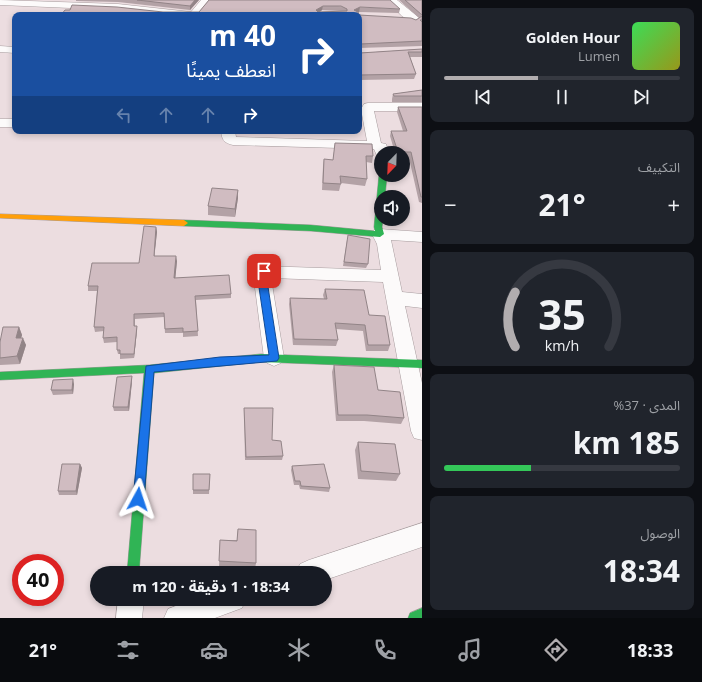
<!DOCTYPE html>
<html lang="ar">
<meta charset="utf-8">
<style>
:root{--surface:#171b24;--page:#20242c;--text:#f1f3f6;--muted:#9ea1a6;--line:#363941;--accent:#b1adaf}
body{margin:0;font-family:"Open Sans","Noto Sans Arabic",sans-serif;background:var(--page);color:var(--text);direction:rtl;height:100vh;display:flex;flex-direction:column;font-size:15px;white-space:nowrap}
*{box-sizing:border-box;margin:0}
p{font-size:13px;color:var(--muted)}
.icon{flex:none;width:22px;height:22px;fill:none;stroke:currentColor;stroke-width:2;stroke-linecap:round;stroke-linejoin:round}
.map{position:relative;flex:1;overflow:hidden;direction:ltr}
.details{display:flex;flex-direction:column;gap:8px;padding:8px;background:#0d0f14;width:280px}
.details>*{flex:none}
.banner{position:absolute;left:12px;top:12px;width:350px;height:122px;border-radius:8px;box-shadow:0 2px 6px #0003;direction:rtl;background:#1a4fa0;color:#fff;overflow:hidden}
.needle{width:26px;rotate:203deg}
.tools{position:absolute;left:374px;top:146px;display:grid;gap:8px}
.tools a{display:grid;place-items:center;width:36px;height:36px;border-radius:50%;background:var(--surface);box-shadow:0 2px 6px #0003;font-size:20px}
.speed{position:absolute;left:12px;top:554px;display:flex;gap:8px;font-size:20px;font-weight:700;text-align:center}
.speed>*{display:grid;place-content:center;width:52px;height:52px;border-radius:50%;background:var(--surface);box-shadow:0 2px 6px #0003;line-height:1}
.speed .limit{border:6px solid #d22;background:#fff;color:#111}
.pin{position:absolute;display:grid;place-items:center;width:34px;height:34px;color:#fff;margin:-17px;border-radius:8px;box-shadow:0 2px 6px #0006}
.me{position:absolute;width:44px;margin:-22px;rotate:5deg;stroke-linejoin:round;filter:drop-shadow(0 0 3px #0008)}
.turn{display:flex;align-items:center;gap:14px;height:84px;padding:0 20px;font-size:18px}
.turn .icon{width:52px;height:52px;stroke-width:2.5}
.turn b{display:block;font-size:28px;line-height:34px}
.lanes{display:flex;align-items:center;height:38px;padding:0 20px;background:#0003;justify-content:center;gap:20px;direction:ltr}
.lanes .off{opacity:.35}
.big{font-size:30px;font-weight:700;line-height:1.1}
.details .card{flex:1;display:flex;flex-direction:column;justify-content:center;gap:6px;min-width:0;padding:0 14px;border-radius:8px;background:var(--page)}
.details .dial{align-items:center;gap:0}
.dial svg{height:104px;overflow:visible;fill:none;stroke:var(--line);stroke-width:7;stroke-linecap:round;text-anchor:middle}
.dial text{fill:var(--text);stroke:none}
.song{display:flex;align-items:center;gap:12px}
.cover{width:48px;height:48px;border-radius:6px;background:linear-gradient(135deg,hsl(130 70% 55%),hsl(60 70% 35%))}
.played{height:4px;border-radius:2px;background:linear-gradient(90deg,var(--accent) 40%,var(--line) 40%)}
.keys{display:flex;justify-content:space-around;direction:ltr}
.heat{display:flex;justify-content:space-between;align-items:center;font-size:22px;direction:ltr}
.charge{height:6px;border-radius:3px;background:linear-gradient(90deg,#34c759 37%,var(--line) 0)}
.trip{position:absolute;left:90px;top:566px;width:242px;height:40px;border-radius:20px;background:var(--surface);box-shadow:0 2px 6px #0003;font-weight:700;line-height:40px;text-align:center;direction:rtl}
.dock{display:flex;height:64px;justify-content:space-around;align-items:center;background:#090b0e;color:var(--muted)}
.dock .icon{width:28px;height:28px}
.dock .active{color:var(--accent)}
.dock b{font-size:18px;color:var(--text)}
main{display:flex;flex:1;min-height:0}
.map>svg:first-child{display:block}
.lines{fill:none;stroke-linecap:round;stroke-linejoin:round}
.street-casing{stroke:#a79c9e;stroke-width:1}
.fast-casing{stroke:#a79c9e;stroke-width:1}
.slow-casing{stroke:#a79c9e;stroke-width:1}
.street{fill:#fcfafa;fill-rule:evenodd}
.fast{fill:#30b455;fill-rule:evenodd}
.slow{fill:#ff9f0a;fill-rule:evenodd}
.wall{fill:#b3a2a6;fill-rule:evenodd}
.shaded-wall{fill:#928487}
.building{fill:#d0bcc1;stroke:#928487;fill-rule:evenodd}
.route{fill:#1a73e8;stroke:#114b97}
</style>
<main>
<section class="details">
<div class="card">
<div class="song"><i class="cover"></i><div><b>Golden Hour</b><p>Lumen</p></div></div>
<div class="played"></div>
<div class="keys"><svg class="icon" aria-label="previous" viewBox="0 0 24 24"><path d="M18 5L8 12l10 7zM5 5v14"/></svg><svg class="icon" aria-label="pause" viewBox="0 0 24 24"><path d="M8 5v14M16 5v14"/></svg><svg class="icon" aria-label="next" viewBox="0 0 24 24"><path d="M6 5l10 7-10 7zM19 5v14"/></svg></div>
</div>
<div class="card"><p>التكييف</p>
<div class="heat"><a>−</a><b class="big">21°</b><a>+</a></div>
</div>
<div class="card dial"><svg viewBox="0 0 100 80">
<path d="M14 69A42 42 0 1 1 86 69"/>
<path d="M14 69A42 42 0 0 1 14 27" stroke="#b1adaf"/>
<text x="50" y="56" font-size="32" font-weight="700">35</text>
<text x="50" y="72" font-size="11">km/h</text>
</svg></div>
<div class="card"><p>المدى · 37%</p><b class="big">185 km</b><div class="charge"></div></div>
<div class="card"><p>الوصول</p><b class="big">18:34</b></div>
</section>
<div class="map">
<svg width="422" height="618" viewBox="0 0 422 618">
<rect width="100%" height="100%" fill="#ecdde0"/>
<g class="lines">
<!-- street casing -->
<g class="street-casing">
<path id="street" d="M 0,0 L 118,4 L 191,12 L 201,0 L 211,0 L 199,15 L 163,15 L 118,10 L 0,5 Z
M 386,0 L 397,0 L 422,20 L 422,28 L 402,16 Z
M 0,46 L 15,47 L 15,53 L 0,52 Z
M 368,103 L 422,103 L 422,111 L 374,111 L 381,143 L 386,144 L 389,153 L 381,153 L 381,157 L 377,156 L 374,149 L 233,145 C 224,143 222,140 221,131 L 235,131 L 236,137 L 367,141 L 361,109 L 364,104 Z
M 0,119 L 15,119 L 15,127 L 0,127 Z
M 380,229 L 422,232 L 422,242 L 391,240 L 402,292 L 422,294 L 422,308 L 405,306 L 422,383 L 422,440 L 414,438 L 411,431 L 383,282 L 271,278 L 284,358 L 281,363 L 274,366 L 267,363 L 264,358 L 253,272 L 255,268 L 261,266 L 381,270 L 377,244 L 372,234 L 374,230 Z
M 422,523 L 422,547 L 325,580 L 325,573 L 296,573 L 300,564 L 309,560 Z
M 118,599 L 144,599 L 142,618 L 116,618 Z
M 194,599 L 246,599 L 242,608 L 215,618 L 164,618 L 168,609 Z"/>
</g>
<!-- fast casing -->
<g class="fast-casing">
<path id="fast" d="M 381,173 L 381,175 L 387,175 L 385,197 L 381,197 L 381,219 L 383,219 L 382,227 L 384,234 L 380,237 L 311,231 L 184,226 L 180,223 L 184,220 L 311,225 L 375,231 L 374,227 L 379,175 Z
M 261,354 L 422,360 L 422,368 L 261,362 L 154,373 L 139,573 L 127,573 L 144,373 L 0,380 L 0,372 L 149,365 Z
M 422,608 L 422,618 L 408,618 L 410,613 Z"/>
</g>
<!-- slow casing -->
<g class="slow-casing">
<path id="slow" d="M 0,214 L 184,220 L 188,223 L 184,226 L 0,218 Z"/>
</g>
<!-- street -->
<use href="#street" class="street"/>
<!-- fast -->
<use href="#fast" class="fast"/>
<!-- slow -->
<use href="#slow" class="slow"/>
</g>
<!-- wall -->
<path class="wall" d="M 76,0 L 199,0 L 190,10 L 118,2 L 76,1 Z
M 209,0 L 400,9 L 399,13 L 359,12 L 163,12 L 199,12 ZM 322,10 L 341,11 L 342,11 L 320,12 Z
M 399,0 L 422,0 L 422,46 L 359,48 L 359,15 L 416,20 L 419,18 Z
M 422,49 L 422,57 L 410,57 L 416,74 L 414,79 L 359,80 L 359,52 L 360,53 Z
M 422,90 L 422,102 L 392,102 L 392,99 L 393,94 Z
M 398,107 L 422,107 L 422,203 L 419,202 L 409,158 L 403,158 L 403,153 L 395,153 L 390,136 L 391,131 L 403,131 L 397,112 Z
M 335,143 L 373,156 L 372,163 L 366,162 L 367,179 L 365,186 L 341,183 L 339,191 L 322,190 L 323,166 L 324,159 L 333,160 Z
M 238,190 L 238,198 L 235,217 L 208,215 L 208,206 Z
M 156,227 L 157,232 L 154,256 L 177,261 L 175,278 L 231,294 L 231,298 L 196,300 L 198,336 L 183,337 L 183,333 L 165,333 L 164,317 L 135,319 L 135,326 L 137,326 L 137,330 L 134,358 L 120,359 L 120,354 L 118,354 L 117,350 L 117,342 L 104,343 L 103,338 L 104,331 L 95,332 L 94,327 L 97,291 L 88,291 L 88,286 L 139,263 Z
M 347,240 L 368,264 L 366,268 L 343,266 Z
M 325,289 L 369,315 L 390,345 L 388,351 L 366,351 L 363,331 L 336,329 L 338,340 L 336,346 L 293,345 L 289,304 L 290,298 L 324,299 L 323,295 Z
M 19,327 L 22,335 L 21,338 L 26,345 L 20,364 L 0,365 L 0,342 Z
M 334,365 L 378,390 L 404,418 L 401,424 L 364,421 L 336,421 L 332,372 Z
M 132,376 L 132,381 L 129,411 L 114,411 L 113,407 Z
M 74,384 L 73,394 L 53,395 L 51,390 Z
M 244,408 L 272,440 L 283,456 L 282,460 L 245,460 Z
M 358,442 L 400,474 L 396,481 L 358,479 L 355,450 Z
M 80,464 L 82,468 L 77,495 L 59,495 L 58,491 Z
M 292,466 L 330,488 L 329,492 L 300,489 L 299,485 L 294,485 L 291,470 Z
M 193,474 L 210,474 L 209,494 L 193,494 Z
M 238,529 L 256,563 L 255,569 L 219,567 L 220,540 L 237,540 Z"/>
<!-- shaded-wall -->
<path class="shaded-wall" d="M 195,0 L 199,0 L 190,10 L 190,6 Z
M 323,6 L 322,10 L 316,15 L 316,10 Z
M 360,7 L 359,12 L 354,15 L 354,10 Z
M 238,190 L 238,198 L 235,217 L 235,209 Z
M 156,227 L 157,232 L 154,260 L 154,256 Z
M 176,256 L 177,261 L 175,282 L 174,278 Z
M 137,326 L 137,330 L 134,358 L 134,354 Z
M 19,327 L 22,335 L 19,345 L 16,338 Z
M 23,338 L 26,345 L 20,364 L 17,356 Z
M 132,376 L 132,381 L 129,411 L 128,407 Z
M 73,379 L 74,384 L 73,394 L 72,390 Z
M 80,464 L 82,468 L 77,495 L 76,491 Z"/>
<!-- building -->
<path class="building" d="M 137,0 L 195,0 L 190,6 Z
M 209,0 L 390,0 L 400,9 L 360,7 L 354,10 L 358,12 L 359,15 L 61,15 L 65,10 L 70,10 L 72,5 L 117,7 L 163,12 L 199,12 ZM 323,6 L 341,6 L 347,9 L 347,11 L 318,12 L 316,10 Z
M 405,0 L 422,0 L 422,15 Z
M 359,15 L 411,18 L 416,20 L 422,16 L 422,20 L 420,20 L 422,22 L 422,41 L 360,44 L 359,44 Z
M 422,49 L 422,52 L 408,52 L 416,74 L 359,75 L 359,52 L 360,53 Z
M 422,90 L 422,96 L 394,96 L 393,94 Z
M 398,107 L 422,107 L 422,197 L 421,197 L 411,152 L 398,152 L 391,131 L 407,131 Z
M 335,143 L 372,144 L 373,156 L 366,156 L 367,179 L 340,176 L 341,184 L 323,183 L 324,159 L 333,160 Z
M 212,188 L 238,190 L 235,209 L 208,206 Z
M 144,226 L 156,227 L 154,256 L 176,256 L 174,278 L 229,275 L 231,294 L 195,296 L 198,331 L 183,332 L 183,328 L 165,329 L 164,313 L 134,314 L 134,326 L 137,326 L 134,354 L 120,354 L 120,350 L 117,350 L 117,337 L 103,338 L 104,327 L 94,327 L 98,286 L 88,286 L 92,263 L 139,263 Z
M 348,235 L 370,239 L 368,264 L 344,262 Z
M 325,289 L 364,290 L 369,315 L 385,316 L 390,345 L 368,345 L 365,325 L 335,323 L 338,340 L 294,339 L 290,298 L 327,299 Z
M 3,327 L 19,327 L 16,338 L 23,338 L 17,356 L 0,358 L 0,342 Z
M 334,365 L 374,367 L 378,390 L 400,392 L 404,418 L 367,415 L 338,415 Z
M 132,376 L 128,407 L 113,407 L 117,377 Z
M 73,379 L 72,390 L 51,390 L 53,380 Z
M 244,408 L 273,408 L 272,440 L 281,441 L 283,456 L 246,457 Z
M 358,442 L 395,444 L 400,474 L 361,471 Z
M 62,464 L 80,464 L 76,491 L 58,491 Z
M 324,464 L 330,488 L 301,486 L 300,481 L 295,481 L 292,466 Z
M 193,474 L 210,474 L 209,490 L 193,490 Z
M 238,529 L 256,530 L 256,563 L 219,561 L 220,540 L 237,541 Z"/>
<!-- route -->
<path class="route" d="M 264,268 L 268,271 L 266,274 L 279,358 L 277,361 L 154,372 L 144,499 L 143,503 L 138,505 L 134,503 L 133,499 L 146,366 L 220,357 L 269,355 L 257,274 Z"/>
</svg>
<div class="tools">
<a><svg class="needle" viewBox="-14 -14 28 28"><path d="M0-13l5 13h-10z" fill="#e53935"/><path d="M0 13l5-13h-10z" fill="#9ea1a6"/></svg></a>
<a><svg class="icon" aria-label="sound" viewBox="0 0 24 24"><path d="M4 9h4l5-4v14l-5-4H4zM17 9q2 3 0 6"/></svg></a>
</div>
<div class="speed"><div class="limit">40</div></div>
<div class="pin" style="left:264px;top:271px;background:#d93025"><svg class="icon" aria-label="arrive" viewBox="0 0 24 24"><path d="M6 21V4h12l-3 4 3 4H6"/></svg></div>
<svg class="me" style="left:138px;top:499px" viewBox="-20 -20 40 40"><path d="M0-17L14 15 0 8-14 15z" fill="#1a73e8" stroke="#fff" stroke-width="4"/></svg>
<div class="trip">18:34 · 1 دقيقة · 120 m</div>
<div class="banner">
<div class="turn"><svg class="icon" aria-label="right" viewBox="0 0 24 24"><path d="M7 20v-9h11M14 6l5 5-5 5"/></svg><div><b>40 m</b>انعطف يمينًا</div></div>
<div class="lanes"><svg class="icon off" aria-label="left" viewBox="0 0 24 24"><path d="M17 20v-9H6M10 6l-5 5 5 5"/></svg><svg class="icon off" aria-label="ahead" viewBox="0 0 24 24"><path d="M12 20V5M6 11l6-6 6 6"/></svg><svg class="icon off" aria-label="ahead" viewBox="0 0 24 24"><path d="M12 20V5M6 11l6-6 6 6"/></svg><svg class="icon" aria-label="right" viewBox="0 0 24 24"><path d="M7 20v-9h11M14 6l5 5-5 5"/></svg></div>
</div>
</div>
</main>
<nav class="dock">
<b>18:33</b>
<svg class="icon active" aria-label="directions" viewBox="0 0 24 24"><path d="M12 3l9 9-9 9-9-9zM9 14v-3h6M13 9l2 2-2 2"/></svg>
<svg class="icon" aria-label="music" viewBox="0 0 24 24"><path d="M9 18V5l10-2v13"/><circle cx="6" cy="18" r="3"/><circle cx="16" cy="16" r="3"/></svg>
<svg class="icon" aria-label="phone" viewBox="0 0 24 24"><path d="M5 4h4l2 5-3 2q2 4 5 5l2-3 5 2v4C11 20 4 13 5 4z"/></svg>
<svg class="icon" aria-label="climate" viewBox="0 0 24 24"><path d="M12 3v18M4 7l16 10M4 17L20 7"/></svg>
<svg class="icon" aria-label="car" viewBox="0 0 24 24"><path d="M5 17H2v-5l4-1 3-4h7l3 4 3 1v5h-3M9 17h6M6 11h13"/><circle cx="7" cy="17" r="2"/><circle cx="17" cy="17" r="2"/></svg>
<svg class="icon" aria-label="filters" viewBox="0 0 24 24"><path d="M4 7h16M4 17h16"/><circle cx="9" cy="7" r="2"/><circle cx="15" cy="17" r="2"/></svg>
<b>21°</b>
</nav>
